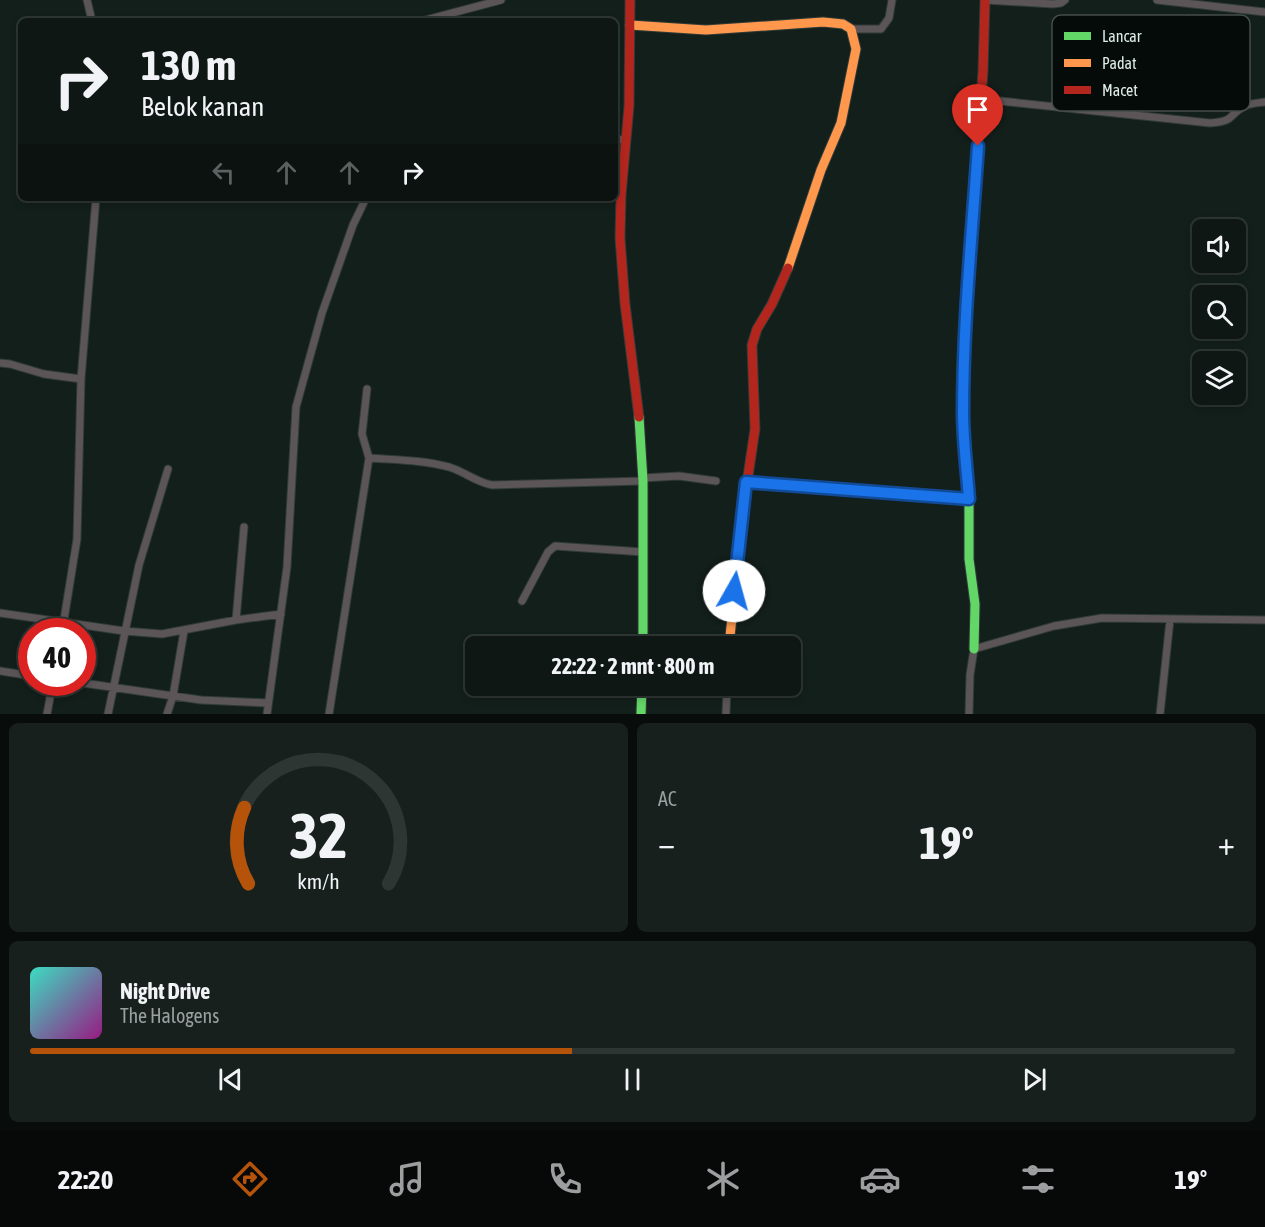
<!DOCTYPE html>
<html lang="id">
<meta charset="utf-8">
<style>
:root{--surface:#0e1714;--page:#17201d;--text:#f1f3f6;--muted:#9b9fa0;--line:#2e3634;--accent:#b45309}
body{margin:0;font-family:"Asap Condensed",sans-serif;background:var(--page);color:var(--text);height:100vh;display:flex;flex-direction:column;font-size:22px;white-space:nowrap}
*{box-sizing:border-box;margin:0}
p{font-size:20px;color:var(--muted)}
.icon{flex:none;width:33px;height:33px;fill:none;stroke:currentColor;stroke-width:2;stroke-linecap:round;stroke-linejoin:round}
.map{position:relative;height:714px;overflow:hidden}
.side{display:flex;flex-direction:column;gap:9px;padding:9px;background:#080d0b;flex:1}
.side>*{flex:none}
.banner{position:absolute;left:18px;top:18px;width:600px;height:183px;border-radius:9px;box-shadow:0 3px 9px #0003,0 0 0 2px var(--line);background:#0e1714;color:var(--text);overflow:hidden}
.controls{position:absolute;left:1192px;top:219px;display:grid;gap:12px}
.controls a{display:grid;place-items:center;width:54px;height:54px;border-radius:9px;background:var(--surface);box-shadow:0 3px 9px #0003,0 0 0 2px var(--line);font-size:30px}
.speed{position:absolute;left:18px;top:618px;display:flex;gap:12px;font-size:30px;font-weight:700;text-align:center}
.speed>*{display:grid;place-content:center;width:78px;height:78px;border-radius:50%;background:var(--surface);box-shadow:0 3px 9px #0003,0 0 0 2px var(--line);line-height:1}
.speed .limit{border:9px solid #d22;background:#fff;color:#111}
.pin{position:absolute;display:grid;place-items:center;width:51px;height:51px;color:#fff;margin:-62px -26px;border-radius:50% 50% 50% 0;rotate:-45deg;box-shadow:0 0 6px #0007}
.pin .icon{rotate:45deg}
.me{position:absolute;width:66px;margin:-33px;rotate:7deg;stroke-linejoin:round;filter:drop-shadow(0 0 4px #0008)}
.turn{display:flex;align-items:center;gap:21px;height:126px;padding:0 24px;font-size:27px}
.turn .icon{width:78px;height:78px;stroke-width:2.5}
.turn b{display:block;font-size:42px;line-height:51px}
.lanes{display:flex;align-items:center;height:57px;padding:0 24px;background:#0003;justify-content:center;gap:30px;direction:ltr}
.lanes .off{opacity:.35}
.big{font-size:45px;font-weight:700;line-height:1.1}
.side .tile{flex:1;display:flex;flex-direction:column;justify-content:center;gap:9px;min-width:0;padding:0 21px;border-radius:9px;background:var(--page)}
.side .dial{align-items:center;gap:0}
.dial svg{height:156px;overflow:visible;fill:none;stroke:var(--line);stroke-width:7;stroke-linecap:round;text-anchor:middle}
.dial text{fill:var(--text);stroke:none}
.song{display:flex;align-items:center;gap:18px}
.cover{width:72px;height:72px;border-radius:9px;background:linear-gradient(135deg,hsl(170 70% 55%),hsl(310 70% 35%))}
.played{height:6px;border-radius:3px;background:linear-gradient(90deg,var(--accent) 45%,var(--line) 45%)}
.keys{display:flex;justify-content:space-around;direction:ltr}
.heat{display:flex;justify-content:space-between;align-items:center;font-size:33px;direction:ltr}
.side .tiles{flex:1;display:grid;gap:9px;grid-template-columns:1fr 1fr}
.tile:last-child{grid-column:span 2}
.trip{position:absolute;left:465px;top:636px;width:336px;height:60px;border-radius:9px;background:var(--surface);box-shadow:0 3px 9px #0003,0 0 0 2px var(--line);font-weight:700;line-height:60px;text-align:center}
.dock{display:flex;height:96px;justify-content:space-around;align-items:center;background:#060908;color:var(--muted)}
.dock .icon{width:42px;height:42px}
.dock .on{color:var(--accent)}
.dock b{font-size:27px;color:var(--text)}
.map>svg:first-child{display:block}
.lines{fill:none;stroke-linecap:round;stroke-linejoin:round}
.street-casing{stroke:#303b37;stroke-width:9}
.fast-casing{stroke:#303b37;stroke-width:11}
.slow-casing{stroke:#303b37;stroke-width:11}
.jam-casing{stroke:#303b37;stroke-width:11}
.street{stroke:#5b5557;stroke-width:7}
.fast{stroke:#63d668;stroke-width:9}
.slow{stroke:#ff974d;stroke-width:9}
.jam{stroke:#b3261e;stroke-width:9}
.route-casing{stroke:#114b97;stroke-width:15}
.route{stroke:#1a73e8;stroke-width:10}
.key{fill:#040b08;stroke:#464e4b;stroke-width:1.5}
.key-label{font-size:16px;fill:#dfece8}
</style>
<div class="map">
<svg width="1265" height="714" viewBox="0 0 1265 714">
<rect width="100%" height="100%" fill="#131f1b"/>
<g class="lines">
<!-- street casing -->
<g class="street-casing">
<path id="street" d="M 87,0 L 92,21
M 985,0 L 1053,4 L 1061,3 L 1065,0
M 1157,0 L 1265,12
M 422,21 L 501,0
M 851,29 L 881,29 L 889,18 L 892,0
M 981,99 L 1210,123 C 1237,121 1227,115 1245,106 C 1251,103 1258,103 1265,102
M 615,139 L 626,140
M 0,363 L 10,364 L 44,374 L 81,379
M 369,458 C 396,460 423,460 449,467 C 465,472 476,482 492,485 L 643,481
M 642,478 L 679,476 L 716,481
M 746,482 L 969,499
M 522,601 L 548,552 L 555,546 L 643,552
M 0,613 L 124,631 L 162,634 L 236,620 L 281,614
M 236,620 L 244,527
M 62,632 L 77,539 L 81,379 L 96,198
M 0,671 L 32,676
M 76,682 L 201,700 L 268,703
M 47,714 L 53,682
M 108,714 L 139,565 L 168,469
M 167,714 L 173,696 L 184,631
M 267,714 L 287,567 L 296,407 L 322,313 L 353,225 L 366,198
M 329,714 L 369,458 L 362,434 L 367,389
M 726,714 L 727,686
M 969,714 L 970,675 L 974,649 L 1054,626 L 1102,618 L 1265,620
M 1160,714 L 1170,620"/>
</g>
<!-- fast casing -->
<g class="fast-casing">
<path id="fast" d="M 971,230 L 965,312 L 962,415 L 969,499 L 969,559 L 975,604 L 974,649
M 639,417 L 643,481 L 643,646
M 641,714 L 642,686"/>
</g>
<!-- slow casing -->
<g class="slow-casing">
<path id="slow" d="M 630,25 L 706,30 L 823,22 L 843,24 L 851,29 L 856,49 L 841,123 L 821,170 L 788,268
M 729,646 L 744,503"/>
</g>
<!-- jam casing -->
<g class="jam-casing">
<path id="jam" d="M 630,0 L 629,106 L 621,195 L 620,238 L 625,304 L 639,417
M 971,230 L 983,71 L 985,0
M 744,503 L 755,429 L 752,345 L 757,329 L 772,304 L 788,268"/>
</g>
<!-- street -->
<use href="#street" class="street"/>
<!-- fast -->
<use href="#fast" class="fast"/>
<!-- slow -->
<use href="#slow" class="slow"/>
<!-- jam -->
<use href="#jam" class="jam"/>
</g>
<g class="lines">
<!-- route casing -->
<g class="route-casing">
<path id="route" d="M 734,591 L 746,482 L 969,499 C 967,471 963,441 963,412 C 963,323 972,235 978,146"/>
</g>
<!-- route -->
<use href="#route" class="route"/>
</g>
<!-- legend -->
<rect x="1052" y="15" width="198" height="96" rx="9" class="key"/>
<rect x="1064" y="32" width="27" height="8" fill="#63d668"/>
<rect x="1064" y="59" width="27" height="8" fill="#ff974d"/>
<rect x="1064" y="86" width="27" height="8" fill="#b3261e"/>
<g class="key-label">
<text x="1102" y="42">Lancar</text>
<text x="1102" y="69">Padat</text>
<text x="1102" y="96">Macet</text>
</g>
</svg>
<div class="controls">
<a><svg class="icon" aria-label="sound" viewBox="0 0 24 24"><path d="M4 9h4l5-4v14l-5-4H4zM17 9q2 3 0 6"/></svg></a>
<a><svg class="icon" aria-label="search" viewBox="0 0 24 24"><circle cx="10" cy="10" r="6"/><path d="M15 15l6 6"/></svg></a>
<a><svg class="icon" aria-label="layers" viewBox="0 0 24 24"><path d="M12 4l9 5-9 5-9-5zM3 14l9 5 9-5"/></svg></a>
</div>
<div class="speed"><div class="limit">40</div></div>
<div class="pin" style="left:978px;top:146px;background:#d93025"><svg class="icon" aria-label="arrive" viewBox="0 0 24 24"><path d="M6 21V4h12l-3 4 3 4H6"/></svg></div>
<svg class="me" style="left:734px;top:591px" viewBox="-20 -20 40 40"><circle r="19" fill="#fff"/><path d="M0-13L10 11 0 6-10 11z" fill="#1a73e8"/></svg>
<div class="trip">22:22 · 2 mnt · 800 m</div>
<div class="banner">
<div class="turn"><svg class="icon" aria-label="right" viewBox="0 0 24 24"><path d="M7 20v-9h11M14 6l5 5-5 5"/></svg><div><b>130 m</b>Belok kanan</div></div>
<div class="lanes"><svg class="icon off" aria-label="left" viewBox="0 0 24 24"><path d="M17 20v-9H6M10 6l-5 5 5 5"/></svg><svg class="icon off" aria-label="ahead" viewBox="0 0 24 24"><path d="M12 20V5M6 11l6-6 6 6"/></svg><svg class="icon off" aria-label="ahead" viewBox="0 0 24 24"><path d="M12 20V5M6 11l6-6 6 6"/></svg><svg class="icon" aria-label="right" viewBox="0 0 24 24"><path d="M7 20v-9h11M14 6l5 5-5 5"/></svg></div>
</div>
</div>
<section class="side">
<div class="tiles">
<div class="tile dial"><svg viewBox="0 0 100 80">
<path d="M14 69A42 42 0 1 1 86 69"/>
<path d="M14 69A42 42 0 0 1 12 30" stroke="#b45309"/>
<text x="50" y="56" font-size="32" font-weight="700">32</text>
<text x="50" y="72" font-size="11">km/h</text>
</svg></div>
<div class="tile"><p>AC</p>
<div class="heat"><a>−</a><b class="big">19°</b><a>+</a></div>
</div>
<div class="tile">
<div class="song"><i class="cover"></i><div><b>Night Drive</b><p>The Halogens</p></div></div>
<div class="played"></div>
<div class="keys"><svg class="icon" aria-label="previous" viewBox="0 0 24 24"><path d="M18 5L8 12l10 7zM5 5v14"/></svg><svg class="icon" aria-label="pause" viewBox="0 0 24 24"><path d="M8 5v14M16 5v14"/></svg><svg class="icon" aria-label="next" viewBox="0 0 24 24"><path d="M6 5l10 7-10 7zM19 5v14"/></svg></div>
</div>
</div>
</section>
<nav class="dock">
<b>22:20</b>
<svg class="icon on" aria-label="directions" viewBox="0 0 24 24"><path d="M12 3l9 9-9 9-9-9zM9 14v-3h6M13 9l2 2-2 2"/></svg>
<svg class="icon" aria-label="music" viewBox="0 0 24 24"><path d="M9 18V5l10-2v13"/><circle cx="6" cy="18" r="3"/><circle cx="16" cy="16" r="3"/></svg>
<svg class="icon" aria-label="phone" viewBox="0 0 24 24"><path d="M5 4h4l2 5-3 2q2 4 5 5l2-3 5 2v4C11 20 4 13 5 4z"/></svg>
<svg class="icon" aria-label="climate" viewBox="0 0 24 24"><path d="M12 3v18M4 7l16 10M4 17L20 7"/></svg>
<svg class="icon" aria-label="car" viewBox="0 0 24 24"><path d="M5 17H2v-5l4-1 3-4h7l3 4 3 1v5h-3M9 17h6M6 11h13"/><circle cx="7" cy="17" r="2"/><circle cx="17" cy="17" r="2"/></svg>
<svg class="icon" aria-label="filters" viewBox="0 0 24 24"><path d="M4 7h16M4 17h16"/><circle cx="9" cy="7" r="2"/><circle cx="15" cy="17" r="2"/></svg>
<b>19°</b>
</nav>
